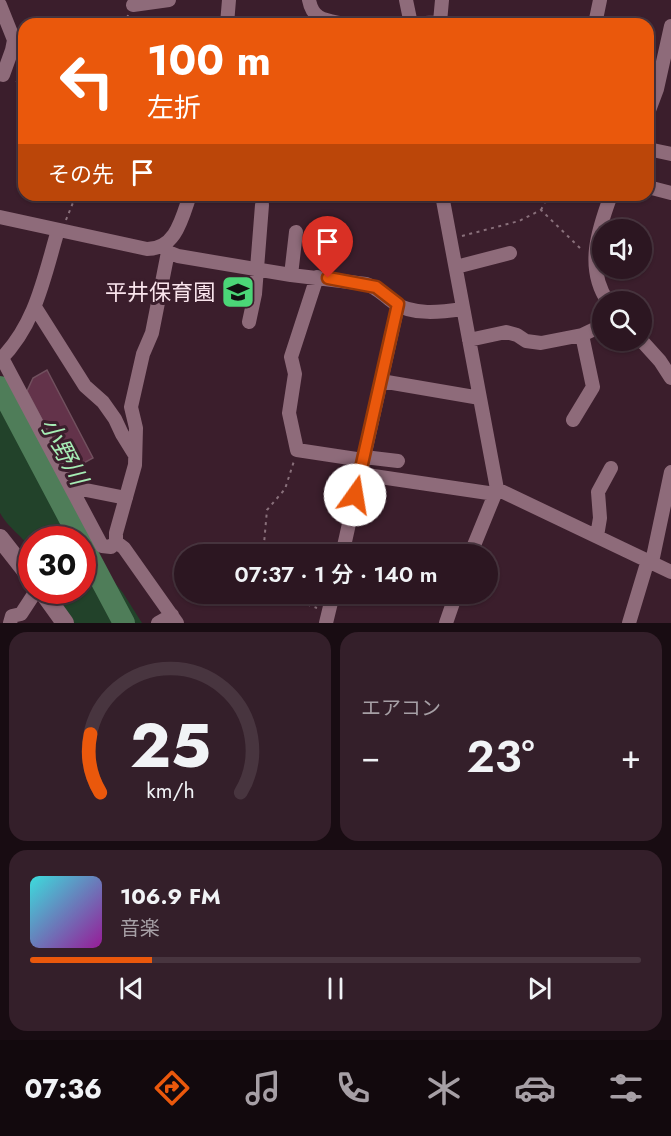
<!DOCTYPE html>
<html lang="ja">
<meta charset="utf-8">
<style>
:root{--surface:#2c1621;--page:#341f2a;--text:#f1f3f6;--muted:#a69fa5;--line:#48353f;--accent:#ea580c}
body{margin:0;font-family:Jost,"Noto Sans JP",sans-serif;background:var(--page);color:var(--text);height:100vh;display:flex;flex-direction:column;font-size:22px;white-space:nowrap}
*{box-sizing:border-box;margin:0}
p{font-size:20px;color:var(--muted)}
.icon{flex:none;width:33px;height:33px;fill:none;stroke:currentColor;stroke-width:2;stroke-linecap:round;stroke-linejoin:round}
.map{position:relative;height:623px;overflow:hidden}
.drawer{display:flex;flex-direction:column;gap:9px;padding:9px;background:#180c12;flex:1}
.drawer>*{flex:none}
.banner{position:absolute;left:18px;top:18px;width:636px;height:183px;border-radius:18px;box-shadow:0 2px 4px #0004,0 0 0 2px var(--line);background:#ea580c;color:#fff;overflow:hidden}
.tools{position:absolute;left:592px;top:219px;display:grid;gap:12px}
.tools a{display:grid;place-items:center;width:60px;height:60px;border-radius:50%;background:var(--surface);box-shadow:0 2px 4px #0004,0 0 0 2px var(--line);font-size:30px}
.speed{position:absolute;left:18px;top:526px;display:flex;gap:12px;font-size:30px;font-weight:700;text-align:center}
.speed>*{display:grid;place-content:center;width:78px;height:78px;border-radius:50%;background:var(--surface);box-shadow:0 2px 4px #0004,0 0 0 2px var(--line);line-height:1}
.speed .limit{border:9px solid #d22;background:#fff;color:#111}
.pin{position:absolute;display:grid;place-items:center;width:51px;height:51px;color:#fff;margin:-62px -26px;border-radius:50% 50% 50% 0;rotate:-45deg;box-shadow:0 0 6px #0007}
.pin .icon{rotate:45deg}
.me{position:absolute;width:66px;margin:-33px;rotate:13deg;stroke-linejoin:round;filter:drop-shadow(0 0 4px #0008)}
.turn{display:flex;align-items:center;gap:21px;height:126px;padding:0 30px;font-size:27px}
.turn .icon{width:78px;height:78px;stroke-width:2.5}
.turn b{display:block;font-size:42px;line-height:51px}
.then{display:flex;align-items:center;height:57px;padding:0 30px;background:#0003;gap:12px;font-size:22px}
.big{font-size:45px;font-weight:600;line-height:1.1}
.drawer .card{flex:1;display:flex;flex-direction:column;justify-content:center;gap:9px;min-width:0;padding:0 21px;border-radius:18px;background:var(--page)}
.drawer .dial{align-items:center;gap:0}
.dial svg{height:156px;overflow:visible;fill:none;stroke:var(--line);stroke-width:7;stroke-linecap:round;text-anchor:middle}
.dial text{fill:var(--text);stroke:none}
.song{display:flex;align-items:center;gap:18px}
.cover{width:72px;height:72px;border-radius:9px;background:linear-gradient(135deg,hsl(180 70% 55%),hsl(300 70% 35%))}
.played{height:6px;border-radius:3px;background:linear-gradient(90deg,var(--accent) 20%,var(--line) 20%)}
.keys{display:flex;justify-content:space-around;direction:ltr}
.heat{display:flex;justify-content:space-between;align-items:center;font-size:33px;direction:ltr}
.drawer .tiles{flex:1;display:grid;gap:9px;grid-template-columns:1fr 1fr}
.card:last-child{grid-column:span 2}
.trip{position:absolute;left:174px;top:544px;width:324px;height:60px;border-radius:30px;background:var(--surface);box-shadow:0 2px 4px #0004,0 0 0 2px var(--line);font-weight:600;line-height:60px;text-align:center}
.menu{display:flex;height:96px;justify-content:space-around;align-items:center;background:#12090d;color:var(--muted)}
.menu .icon{width:42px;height:42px}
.menu .selected{color:var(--accent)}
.menu b{font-size:27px;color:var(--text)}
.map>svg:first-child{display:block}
.green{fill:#22422a}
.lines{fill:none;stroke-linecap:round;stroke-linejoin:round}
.river{stroke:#4f7d59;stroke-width:22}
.building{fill:#63334a;stroke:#71505e;stroke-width:1.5}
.path{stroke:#89707b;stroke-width:2;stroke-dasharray:3 4.5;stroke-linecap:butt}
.street{stroke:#8e6b7a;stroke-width:14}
.secondary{stroke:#8e6b7a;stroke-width:18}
.route-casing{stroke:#983908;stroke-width:15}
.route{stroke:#ea580c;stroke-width:10}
.labels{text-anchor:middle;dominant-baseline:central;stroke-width:6;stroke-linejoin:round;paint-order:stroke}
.poi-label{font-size:22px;fill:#f9e4ec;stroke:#3b1e2c;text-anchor:end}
.water-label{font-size:24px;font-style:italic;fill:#a6edb5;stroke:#3b1e2c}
</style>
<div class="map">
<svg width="671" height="623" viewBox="0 0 671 623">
<rect width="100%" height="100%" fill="#3b1e2c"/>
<!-- green -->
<path class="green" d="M 0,377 L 42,453 L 96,560 L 123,593 L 142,623 L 74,623 L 51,591 L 82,591 L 82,540 L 32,540 L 31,550 C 23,536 8,528 0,513 Z"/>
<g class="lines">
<!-- river -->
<path class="river" d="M 0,387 L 81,540
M 82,544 L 124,623"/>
</g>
<!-- building -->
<path class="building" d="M 47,370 L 93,458 L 69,471 L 27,391 L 33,378 Z"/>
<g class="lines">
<!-- path -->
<path class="path" d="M 126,24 L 128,15
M 16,81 L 24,84
M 541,210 L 545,202 L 546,195
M 66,220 L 76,195
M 462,236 L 519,221 L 541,210 L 582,250
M 263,555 L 267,510 L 285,489 L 294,461
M 288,594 L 297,601 L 317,608"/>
<!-- street -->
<path class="street" d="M 309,0 C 313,21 326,20 345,24
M 406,0 L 411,24
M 0,5 L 14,40 L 12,50 L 3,75
M 133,5 L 169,0
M 227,24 L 229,0
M 411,24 L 440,22 L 442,0
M 595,24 L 600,0
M 648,113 L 657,89 L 671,26
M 648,149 L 671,154
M 648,187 L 671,193
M 442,195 L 497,489 L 470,555
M 0,217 L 147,249 C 176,249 182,218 190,195
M 165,245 L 168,252 L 152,333 L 143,354 L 131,407 L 136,428 L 135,465 L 116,533 L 116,542 L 124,548 L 177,623
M 168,252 L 178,256 L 291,275 L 366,284 C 378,288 383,295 393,302 C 412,316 442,312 463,309
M 456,267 L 510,253
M 291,275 L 296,232
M 317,277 L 291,357 L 295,374 L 289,413 L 297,450 L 363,460
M 608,302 C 585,268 598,230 611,195
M 35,307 L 85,386 L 103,402 L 115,419 L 122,434 L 135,455
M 249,322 L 255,294 L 262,205
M 469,340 L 506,332 L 517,335 L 526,341 L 541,343 L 582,335 L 603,325
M 641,340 L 660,361 L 671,378
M 2,358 L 102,546 L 111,547 L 116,542
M 0,360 C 36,324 44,277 58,230
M 381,381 L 480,398
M 573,420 L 593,387 L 582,335
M 364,457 L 398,461
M 360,474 L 495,494
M 71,487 L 126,498
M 497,489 L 671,572
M 597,536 L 600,518 L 598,492 L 611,468
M 342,555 L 398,305
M 652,562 L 671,472
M 10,623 L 12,616 L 21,614 L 36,591
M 158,623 L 172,615
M 326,623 L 333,594
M 446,623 L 456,594
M 629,623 L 648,560"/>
<!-- secondary -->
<path class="secondary" d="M 0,538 L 32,579
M 42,591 L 65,623"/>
</g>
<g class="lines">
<!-- route casing -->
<g class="route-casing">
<path id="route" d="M 328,278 L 376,287 L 398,304 L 355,495"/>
</g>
<!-- route -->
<use href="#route" class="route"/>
</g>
<!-- icons -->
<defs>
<g id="school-square" transform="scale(1.725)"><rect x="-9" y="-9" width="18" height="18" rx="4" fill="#4bd677" stroke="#3b1e2c"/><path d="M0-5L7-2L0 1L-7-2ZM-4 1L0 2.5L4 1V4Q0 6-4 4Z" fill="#111"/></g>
</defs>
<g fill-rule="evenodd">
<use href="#school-square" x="238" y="292"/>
</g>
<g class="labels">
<!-- poi labels -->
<g class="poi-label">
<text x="215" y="292">平井保育園</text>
</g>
<!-- water labels -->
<g class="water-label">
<text transform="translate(64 451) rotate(62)">小野川</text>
</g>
</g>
</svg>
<div class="tools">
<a><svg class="icon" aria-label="sound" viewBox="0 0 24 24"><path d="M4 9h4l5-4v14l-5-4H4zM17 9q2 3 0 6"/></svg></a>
<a><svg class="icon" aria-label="search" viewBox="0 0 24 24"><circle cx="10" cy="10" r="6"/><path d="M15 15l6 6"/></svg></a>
</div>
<div class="speed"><div class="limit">30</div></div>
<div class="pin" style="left:328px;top:278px;background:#d93025"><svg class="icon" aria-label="arrive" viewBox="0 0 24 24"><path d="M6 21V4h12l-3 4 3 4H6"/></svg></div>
<svg class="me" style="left:355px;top:495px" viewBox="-20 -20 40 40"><circle r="19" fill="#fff"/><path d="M0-13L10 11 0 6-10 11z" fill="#ea580c"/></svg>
<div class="trip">07:37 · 1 分 · 140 m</div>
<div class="banner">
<div class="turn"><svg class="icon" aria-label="left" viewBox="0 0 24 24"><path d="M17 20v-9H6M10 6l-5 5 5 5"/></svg><div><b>100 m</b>左折</div></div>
<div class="then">その先<svg class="icon" aria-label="arrive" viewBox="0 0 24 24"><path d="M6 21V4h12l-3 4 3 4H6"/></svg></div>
</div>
</div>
<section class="drawer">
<div class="tiles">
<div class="card dial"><svg viewBox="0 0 100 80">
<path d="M14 69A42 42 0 1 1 86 69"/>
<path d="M14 69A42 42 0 0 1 9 39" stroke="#ea580c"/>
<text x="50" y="56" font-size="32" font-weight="700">25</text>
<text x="50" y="72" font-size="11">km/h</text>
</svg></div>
<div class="card"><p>エアコン</p>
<div class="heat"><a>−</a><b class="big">23°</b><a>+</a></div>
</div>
<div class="card">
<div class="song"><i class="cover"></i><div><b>106.9 FM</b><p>音楽</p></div></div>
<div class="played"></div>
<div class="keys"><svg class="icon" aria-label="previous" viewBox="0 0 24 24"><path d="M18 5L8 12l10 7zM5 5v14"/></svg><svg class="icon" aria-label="pause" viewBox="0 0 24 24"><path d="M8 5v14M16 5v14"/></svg><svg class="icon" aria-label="next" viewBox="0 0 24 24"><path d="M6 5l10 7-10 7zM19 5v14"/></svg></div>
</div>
</div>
</section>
<nav class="menu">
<b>07:36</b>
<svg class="icon selected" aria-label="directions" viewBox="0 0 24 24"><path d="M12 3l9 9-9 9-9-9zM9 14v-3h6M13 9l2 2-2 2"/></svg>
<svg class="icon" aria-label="music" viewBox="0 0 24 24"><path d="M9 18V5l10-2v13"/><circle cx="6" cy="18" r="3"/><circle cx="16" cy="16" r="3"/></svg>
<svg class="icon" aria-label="phone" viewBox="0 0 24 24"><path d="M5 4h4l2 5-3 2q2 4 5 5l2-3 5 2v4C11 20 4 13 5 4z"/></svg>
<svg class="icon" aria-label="climate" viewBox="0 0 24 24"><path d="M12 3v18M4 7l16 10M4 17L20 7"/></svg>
<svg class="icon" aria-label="car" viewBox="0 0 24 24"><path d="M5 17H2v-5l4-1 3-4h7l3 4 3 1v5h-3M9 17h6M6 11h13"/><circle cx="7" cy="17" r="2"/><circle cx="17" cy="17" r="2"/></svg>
<svg class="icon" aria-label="filters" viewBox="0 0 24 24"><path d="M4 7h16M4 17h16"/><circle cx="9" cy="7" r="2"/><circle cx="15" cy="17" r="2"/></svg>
</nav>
